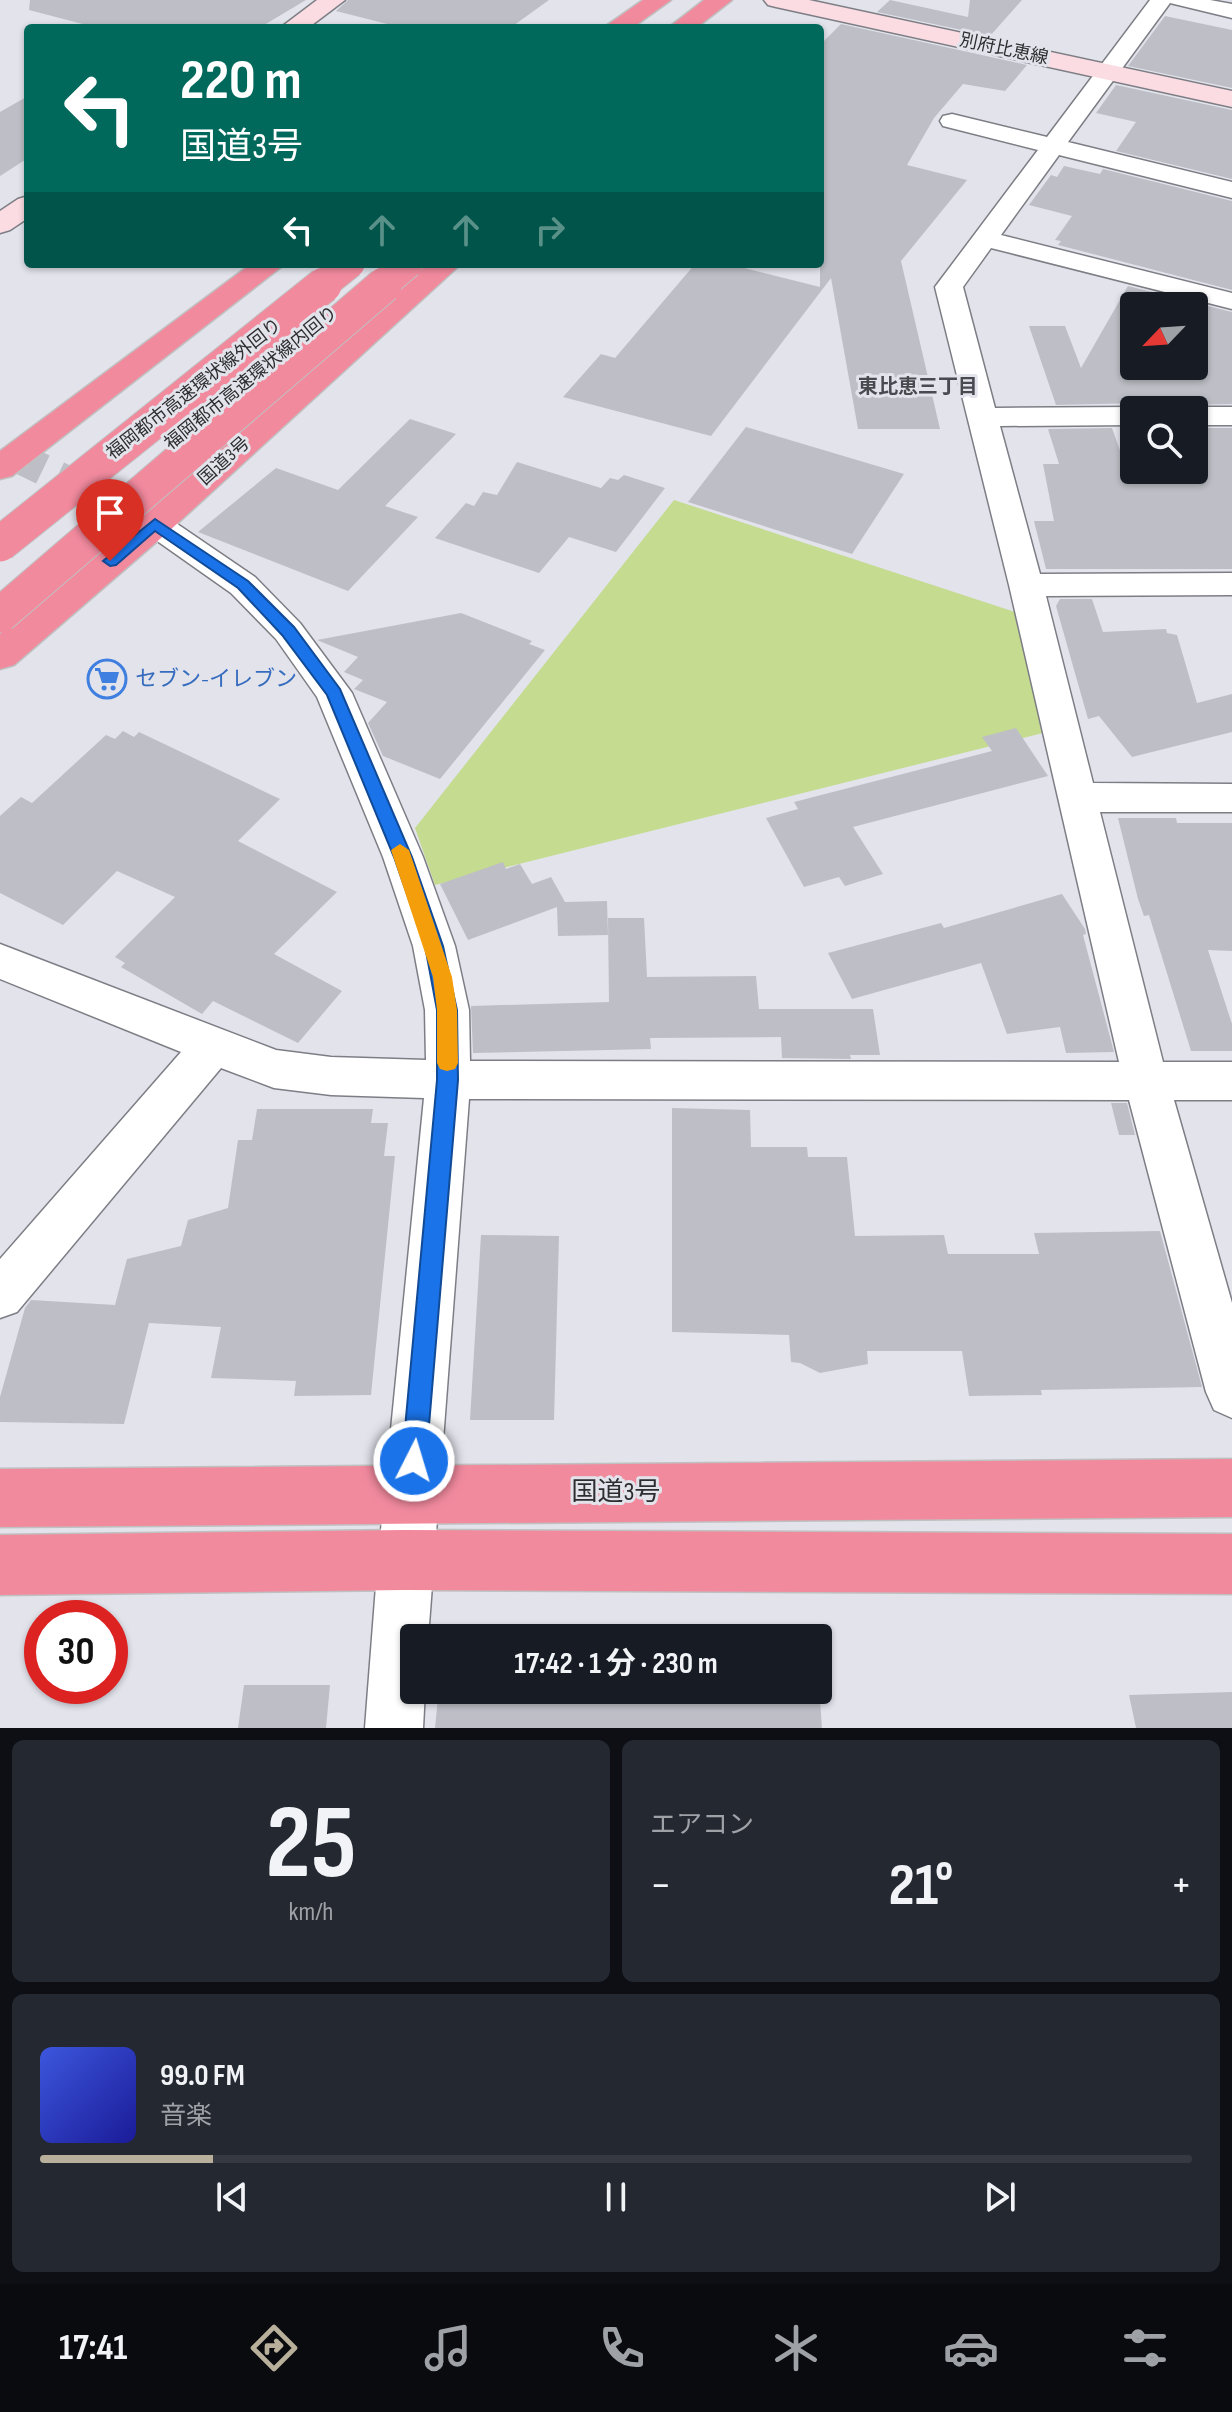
<!DOCTYPE html>
<html lang="ja">
<meta charset="utf-8">
<style>
:root{--surface:#171b24;--page:#242831;--text:#f1f3f6;--muted:#9ea1a6;--line:#363941;--accent:#b9b09c}
body{margin:0;font-family:"Sofia Sans Condensed","Noto Sans JP",sans-serif;background:var(--page);color:var(--text);height:100vh;display:flex;flex-direction:column;font-size:30px;white-space:nowrap}
*{box-sizing:border-box;margin:0}
p{font-size:26px;color:var(--muted)}
.icon{flex:none;width:44px;height:44px;fill:none;stroke:currentColor;stroke-width:2;stroke-linecap:round;stroke-linejoin:round}
.map{position:relative;height:1728px;overflow:hidden}
.panel{display:flex;flex-direction:column;gap:12px;padding:12px;background:#0d0f14;flex:1}
.panel>*{flex:none}
.top-card{position:absolute;left:24px;top:24px;width:800px;height:244px;border-radius:8px;box-shadow:0 2px 6px #0004;background:#00695c;color:#fff;overflow:hidden}
.needle{width:52px;rotate:245deg}
.controls{position:absolute;left:1120px;top:292px;display:grid;gap:16px}
.controls a{display:grid;place-items:center;width:88px;height:88px;border-radius:8px;background:var(--surface);box-shadow:0 2px 6px #0004;font-size:40px}
.speed{position:absolute;left:24px;top:1600px;display:flex;gap:16px;font-size:40px;font-weight:700;text-align:center}
.speed>*{display:grid;place-content:center;width:104px;height:104px;border-radius:50%;background:var(--surface);box-shadow:0 2px 6px #0004;line-height:1}
.speed .limit{border:12px solid #d22;background:#fff;color:#111}
.pin{position:absolute;display:grid;place-items:center;width:68px;height:68px;color:#fff;margin:-82px -34px;border-radius:50% 50% 50% 0;rotate:-45deg;box-shadow:0 0 8px #0007}
.pin .icon{rotate:45deg}
.me{position:absolute;width:88px;margin:-44px;rotate:5deg;stroke-linejoin:round;filter:drop-shadow(0 0 6px #0008)}
.turn{display:flex;align-items:center;gap:28px;height:168px;padding:0 24px;font-size:36px}
.turn .icon{width:104px;height:104px;stroke-width:2.5}
.turn b{display:block;font-size:56px;line-height:68px}
.lanes{display:flex;align-items:center;height:76px;padding:0 24px;background:#0003;justify-content:center;gap:40px;direction:ltr}
.lanes .off{opacity:.35}
.big{font-size:60px;font-weight:700;line-height:1.1}
.panel .widget{flex:1;display:flex;flex-direction:column;justify-content:center;gap:12px;min-width:0;padding:0 28px;border-radius:12px;background:var(--page)}
.panel .dial{align-items:center;gap:0}
.dial b{font-size:104px;line-height:1}
.song{display:flex;align-items:center;gap:24px}
.cover{width:96px;height:96px;border-radius:12px;background:linear-gradient(135deg,hsl(230 70% 55%),hsl(240 70% 35%))}
.played{height:8px;border-radius:4px;background:linear-gradient(90deg,var(--accent) 15%,var(--line) 15%)}
.keys{display:flex;justify-content:space-around;direction:ltr}
.heat{display:flex;justify-content:space-between;align-items:center;font-size:44px;direction:ltr}
.panel .tiles{flex:1;display:grid;gap:12px;grid-template-columns:1fr 1fr}
.widget:last-child{grid-column:span 2}
.trip{position:absolute;left:400px;top:1624px;width:432px;height:80px;border-radius:8px;background:var(--surface);box-shadow:0 2px 6px #0004;font-weight:700;line-height:80px;text-align:center}
.tab-bar{display:flex;height:128px;justify-content:space-around;align-items:center;background:#090b0e;color:var(--muted)}
.tab-bar .icon{width:56px;height:56px}
.tab-bar .active{color:var(--accent)}
.tab-bar b{font-size:36px;color:var(--text)}
.map>svg:first-child{display:block}
.green{fill:#c4db90}
.building{fill:#bebfc6;fill-rule:evenodd}
.lines{fill:none;stroke-linecap:round;stroke-linejoin:round}
.street-tunnel{stroke:#bebfc6;stroke-width:31;stroke-dasharray:31 16;stroke-linecap:butt}
.street-casing{stroke:#7d7e85;stroke-width:3}
.secondary-casing{stroke:#7d7e85;stroke-width:3}
.highway-casing{stroke:#c0c0c1;stroke-width:3}
.street{fill:#fff;fill-rule:evenodd}
.secondary{fill:#fbdce2;fill-rule:evenodd}
.highway{fill:#f28a9e;fill-rule:evenodd}
.highway-bridge-far1-casing{stroke:#c0c0c1;stroke-width:29;stroke-linecap:butt}
.highway-bridge-casing{stroke:#c0c0c1;stroke-width:37;stroke-linecap:butt}
.highway-bridge-far1{stroke:#f28a9e;stroke-width:27}
.highway-bridge{stroke:#f28a9e;stroke-width:35}
.route{fill:#1a73e8;stroke:#114b97;stroke-width:2}
.slow{fill:#f59e0b}
.labels{text-anchor:middle;dominant-baseline:central;stroke-width:6;stroke-linejoin:round;paint-order:stroke}
.far-street-label{font-size:18px;fill:#2d2d30;stroke:#e2e3eb}
.far-neighbourhood-label{font-size:20px;font-weight:bold;fill:#494a50;stroke:#e2e3eb}
.shop-label{font-size:22px;fill:#366cbe;stroke:#e2e3eb;text-anchor:start}
.near-street-label{font-size:26px;fill:#2d2d30;stroke:#e2e3eb}
</style>
<div class="map">
<svg width="1232" height="1728" viewBox="0 0 1232 1728">
<rect width="100%" height="100%" fill="#e2e3eb"/>
<!-- green -->
<path class="green" d="M 674,500 L 1018,613 L 1047,732 L 435,885 L 415,828 Z"/>
<!-- building -->
<path class="building" d="M 30,0 L 306,0 L 259,28 L 198,26 L 98,28 L 29,10 Z
M 348,0 L 549,0 L 510,28 L 403,28 L 336,11 Z
M 890,0 L 968,17 L 970,0 L 1022,0 L 990,36 L 877,12 Z
M 1165,16 L 1232,30 L 1232,88 L 1128,66 Z
M 841,24 L 1027,65 L 1005,91 L 963,84 L 934,118 L 907,165 L 967,180 L 901,261 L 940,429 L 858,429 L 831,278 L 711,436 L 563,397 L 601,354 L 615,358 L 695,264 L 728,264 L 820,287 L 820,45 Z
M 1116,85 L 1232,110 L 1232,179 L 1116,151 L 1136,122 L 1096,113 Z
M 28,96 L 28,158 L 0,176 L 0,112 Z
M 1064,166 L 1100,174 L 1103,169 L 1232,201 L 1232,290 L 1058,245 L 1061,241 L 1055,240 L 1072,216 L 1029,205 L 1051,175 L 1057,177 Z
M 1128,286 L 1232,312 L 1232,404 L 1185,405 L 1183,402 L 1056,405 L 1029,326 L 1065,326 L 1081,368 ZM 1134,306 L 1194,306 L 1194,366 L 1134,366 Z
M 410,419 L 456,434 L 385,506 L 418,517 L 348,591 L 198,532 L 276,468 L 338,490 Z
M 746,427 L 904,474 L 852,554 L 688,502 Z
M 1112,428 L 1127,470 L 1194,470 L 1194,428 L 1232,428 L 1232,569 L 1046,569 L 1034,521 L 1054,521 L 1043,464 L 1059,464 L 1048,429 Z
M 517,462 L 601,488 L 610,478 L 618,480 L 624,475 L 665,488 L 616,552 L 569,537 L 539,573 L 435,538 L 466,503 L 474,506 L 483,492 L 497,495 Z
M 1060,599 L 1092,599 L 1103,632 L 1166,629 L 1167,633 L 1177,635 L 1197,703 L 1232,694 L 1232,732 L 1132,757 L 1099,716 L 1088,719 L 1056,606 Z
M 461,613 L 532,641 L 529,644 L 545,650 L 440,779 L 383,756 L 368,723 L 387,702 L 354,689 L 363,680 L 344,672 L 358,657 L 317,640 Z
M 1016,728 L 1048,776 L 853,827 L 883,874 L 845,886 L 839,877 L 804,887 L 766,818 L 798,809 L 794,802 L 992,751 L 982,737 Z
M 123,731 L 134,737 L 139,732 L 280,799 L 238,841 L 337,892 L 274,954 L 342,991 L 298,1043 L 213,1001 L 202,1014 L 121,967 L 125,963 L 115,957 L 175,897 L 117,871 L 63,925 L 0,893 L 0,816 L 21,797 L 32,803 L 106,735 L 115,739 Z
M 1118,818 L 1176,818 L 1177,823 L 1232,823 L 1232,951 L 1208,950 L 1232,1024 L 1232,1051 L 1191,1051 L 1149,915 L 1144,916 L 1138,899 Z
M 503,862 L 506,869 L 520,864 L 532,884 L 551,877 L 565,902 L 607,901 L 608,935 L 558,936 L 557,907 L 468,940 L 440,884 Z
M 1062,894 L 1085,929 L 1086,934 L 1083,935 L 1114,1052 L 1066,1053 L 1060,1027 L 1007,1034 L 981,963 L 852,999 L 828,953 L 941,923 L 944,928 Z
M 608,918 L 644,918 L 647,977 L 756,976 L 759,1009 L 873,1009 L 880,1055 L 850,1055 L 851,1059 L 782,1058 L 781,1037 L 650,1038 L 651,1049 L 473,1053 L 471,1006 L 609,1002 Z
M 1111,1103 L 1127,1103 L 1135,1135 L 1119,1135 Z
M 672,1108 L 750,1110 L 751,1147 L 807,1147 L 808,1157 L 847,1157 L 855,1236 L 944,1235 L 948,1254 L 1039,1254 L 1034,1233 L 1160,1231 L 1202,1387 L 1041,1390 L 1042,1395 L 969,1396 L 962,1351 L 867,1351 L 868,1364 L 820,1373 L 800,1363 L 791,1362 L 789,1335 L 672,1332 Z
M 257,1109 L 373,1109 L 371,1123 L 388,1123 L 384,1156 L 395,1156 L 371,1395 L 294,1396 L 296,1381 L 211,1378 L 221,1327 L 149,1323 L 124,1424 L 0,1422 L 0,1397 L 25,1308 L 31,1300 L 115,1305 L 127,1259 L 181,1246 L 188,1220 L 228,1208 L 238,1140 L 252,1140 Z
M 481,1235 L 559,1236 L 554,1420 L 470,1420 Z
M 244,1685 L 330,1685 L 326,1728 L 238,1728 Z
M 1232,1692 L 1232,1728 L 1136,1728 L 1129,1695 Z
M 438,1697 L 820,1700 L 822,1728 L 435,1728 Z"/>
<g class="lines">
<!-- street-tunnel -->
<path class="street-tunnel" d="M 15,456 L 155,524"/>
<!-- street casing -->
<g class="street-casing">
<path id="street" d="M 1150,0 L 1210,0 L 1232,4 L 1232,18 L 1170,3 L 1068,142 L 1232,182 L 1232,198 L 1059,155 L 1001,235 L 1232,293 L 1232,309 L 991,248 L 963,287 L 995,408 L 1134,407 L 1145,410 L 1134,410 L 1134,425 L 1000,426 L 1040,574 L 1232,573 L 1232,595 L 1046,596 L 1093,783 L 1232,784 L 1232,812 L 1100,812 L 1163,1062 L 1232,1062 L 1232,1100 L 1174,1100 L 1232,1303 L 1232,1418 L 1214,1410 L 1206,1392 L 1129,1100 L 469,1099 L 428,1638 L 414,1638 L 414,1690 L 425,1690 L 423,1728 L 365,1728 L 378,1560 L 424,1098 L 331,1095 L 274,1088 L 221,1068 L 17,1312 L 0,1318 L 0,1259 L 181,1052 L 0,979 L 0,944 L 276,1050 L 331,1057 L 426,1060 L 425,1010 L 413,946 L 383,857 L 317,697 L 276,639 L 231,593 L 143,531 L 139,524 L 143,517 L 155,514 L 167,517 L 255,577 L 300,623 L 352,693 L 423,857 L 455,946 L 469,1010 L 470,1061 L 1119,1062 L 1009,585 L 935,287 L 1038,150 L 943,126 L 940,121 L 943,116 L 952,114 L 1047,137 Z
M 1194,407 L 1232,407 L 1232,425 L 1194,425 L 1194,410 L 1183,410 Z"/>
</g>
<!-- secondary casing -->
<g class="secondary-casing">
<path id="secondary" d="M 317,0 L 345,0 L 308,28 L 280,28 Z
M 764,0 L 809,0 L 1232,91 L 1232,107 L 776,7 L 768,5 Z
M 28,196 L 28,218 L 10,230 L 0,233 L 0,211 L 18,199 Z"/>
</g>
<!-- highway casing -->
<g class="highway-casing">
<path id="highway" d="M 643,0 L 671,0 L 632,28 L 603,28 Z
M 704,0 L 732,0 L 696,28 L 668,28 Z
M 251,264 L 285,264 L 12,476 L 0,479 L 0,451 Z
M 428,264 L 461,264 L 168,532 L 14,665 L 0,669 L 0,634 L 142,516 Z
M 1232,1459 L 1232,1517 L 0,1527 L 0,1469 Z
M 405,1530 L 1232,1534 L 1232,1594 L 405,1590 L 0,1595 L 0,1535 Z"/>
</g>
<!-- street -->
<use href="#street" class="street"/>
<!-- secondary -->
<use href="#secondary" class="secondary"/>
<!-- highway -->
<use href="#highway" class="highway"/>
<!-- highway-bridge-far1 casing -->
<g class="highway-bridge-far1-casing">
<path id="highway-bridge-far1" d="M 322,287 L 351,264
M 382,287 L 409,264"/>
</g>
<!-- highway-bridge casing -->
<g class="highway-bridge-casing">
<path id="highway-bridge" d="M 0,544 L 324,285
M 0,615 L 384,285"/>
</g>
<!-- highway-bridge-far1 -->
<use href="#highway-bridge-far1" class="highway-bridge-far1"/>
<!-- highway-bridge -->
<use href="#highway-bridge" class="highway-bridge"/>
</g>
<!-- route -->
<path class="route" d="M 155,519 L 248,581 L 294,627 L 340,689 L 412,857 L 443,946 L 457,1010 L 458,1080 L 426,1461 L 422,1469 L 414,1473 L 405,1469 L 402,1461 L 437,1080 L 437,1010 L 425,946 L 394,857 L 327,695 L 282,635 L 238,588 L 155,531 L 116,565 L 110,566 L 103,561 Z"/>
<!-- slow -->
<path class="slow" d="M 400,844 L 409,850 L 452,977 L 457,1010 L 458,1063 L 455,1069 L 447,1071 L 440,1069 L 437,1063 L 437,1010 L 433,977 L 391,850 Z"/>
<!-- icons -->
<defs>
<g id="supermarket-ring" transform="scale(2)"><circle r="9.5" fill="#e2e3eb" stroke="#3f7fe0" stroke-width="1.5"/><path d="M-6-5.5h2.5l.6 2H6L4.5 2H-2.5L-4.4-4H-6ZM-1.5 3.2a1.3 1.3 0 1 0 .1 0ZM3 3.2a1.3 1.3 0 1 0 .1 0Z" fill="#3f7fe0"/></g>
</defs>
<g fill-rule="evenodd">
<use href="#supermarket-ring" x="107" y="679"/>
</g>
<g class="labels">
<!-- far-street labels -->
<g class="far-street-label">
<text transform="translate(1004 49) rotate(12)">別府比恵線</text>
<text transform="translate(251 378) rotate(-39)">福岡都市高速環状線内回り</text>
<text transform="translate(194 389) rotate(-38)">福岡都市高速環状線外回り</text>
<text transform="translate(224 461) rotate(-42)">国道3号</text>
</g>
<!-- far-neighbourhood labels -->
<g class="far-neighbourhood-label">
<text x="918" y="387">東比恵三丁目</text>
</g>
<!-- shop labels -->
<g class="shop-label">
<text x="135" y="679">セブン-イレブン</text>
</g>
<!-- near-street labels -->
<g class="near-street-label">
<text x="616" y="1492">国道3号</text>
</g>
</g>
</svg>
<div class="controls">
<a><svg class="needle" viewBox="-14 -14 28 28"><path d="M0-13l5 13h-10z" fill="#e53935"/><path d="M0 13l5-13h-10z" fill="#9ea1a6"/></svg></a>
<a><svg class="icon" aria-label="search" viewBox="0 0 24 24"><circle cx="10" cy="10" r="6"/><path d="M15 15l6 6"/></svg></a>
</div>
<div class="speed"><div class="limit">30</div></div>
<div class="pin" style="left:110px;top:561px;background:#d93025"><svg class="icon" aria-label="arrive" viewBox="0 0 24 24"><path d="M6 21V4h12l-3 4 3 4H6"/></svg></div>
<svg class="me" style="left:414px;top:1461px" viewBox="-20 -20 40 40"><circle r="17" fill="#1a73e8" stroke="#fff" stroke-width="3"/><path d="M0-11L8 9 0 5-8 9z" fill="#fff"/></svg>
<div class="trip">17:42 · 1 分 · 230 m</div>
<div class="top-card">
<div class="turn"><svg class="icon" aria-label="left" viewBox="0 0 24 24"><path d="M17 20v-9H6M10 6l-5 5 5 5"/></svg><div><b>220 m</b>国道3号</div></div>
<div class="lanes"><svg class="icon" aria-label="left" viewBox="0 0 24 24"><path d="M17 20v-9H6M10 6l-5 5 5 5"/></svg><svg class="icon off" aria-label="ahead" viewBox="0 0 24 24"><path d="M12 20V5M6 11l6-6 6 6"/></svg><svg class="icon off" aria-label="ahead" viewBox="0 0 24 24"><path d="M12 20V5M6 11l6-6 6 6"/></svg><svg class="icon off" aria-label="right" viewBox="0 0 24 24"><path d="M7 20v-9h11M14 6l5 5-5 5"/></svg></div>
</div>
</div>
<section class="panel">
<div class="tiles">
<div class="widget dial"><b>25</b><p>km/h</p></div>
<div class="widget"><p>エアコン</p>
<div class="heat"><a>−</a><b class="big">21°</b><a>+</a></div>
</div>
<div class="widget">
<div class="song"><i class="cover"></i><div><b>99.0 FM</b><p>音楽</p></div></div>
<div class="played"></div>
<div class="keys"><svg class="icon" aria-label="previous" viewBox="0 0 24 24"><path d="M18 5L8 12l10 7zM5 5v14"/></svg><svg class="icon" aria-label="pause" viewBox="0 0 24 24"><path d="M8 5v14M16 5v14"/></svg><svg class="icon" aria-label="next" viewBox="0 0 24 24"><path d="M6 5l10 7-10 7zM19 5v14"/></svg></div>
</div>
</div>
</section>
<nav class="tab-bar">
<b>17:41</b>
<svg class="icon active" aria-label="directions" viewBox="0 0 24 24"><path d="M12 3l9 9-9 9-9-9zM9 14v-3h6M13 9l2 2-2 2"/></svg>
<svg class="icon" aria-label="music" viewBox="0 0 24 24"><path d="M9 18V5l10-2v13"/><circle cx="6" cy="18" r="3"/><circle cx="16" cy="16" r="3"/></svg>
<svg class="icon" aria-label="phone" viewBox="0 0 24 24"><path d="M5 4h4l2 5-3 2q2 4 5 5l2-3 5 2v4C11 20 4 13 5 4z"/></svg>
<svg class="icon" aria-label="climate" viewBox="0 0 24 24"><path d="M12 3v18M4 7l16 10M4 17L20 7"/></svg>
<svg class="icon" aria-label="car" viewBox="0 0 24 24"><path d="M5 17H2v-5l4-1 3-4h7l3 4 3 1v5h-3M9 17h6M6 11h13"/><circle cx="7" cy="17" r="2"/><circle cx="17" cy="17" r="2"/></svg>
<svg class="icon" aria-label="filters" viewBox="0 0 24 24"><path d="M4 7h16M4 17h16"/><circle cx="9" cy="7" r="2"/><circle cx="15" cy="17" r="2"/></svg>
</nav>
